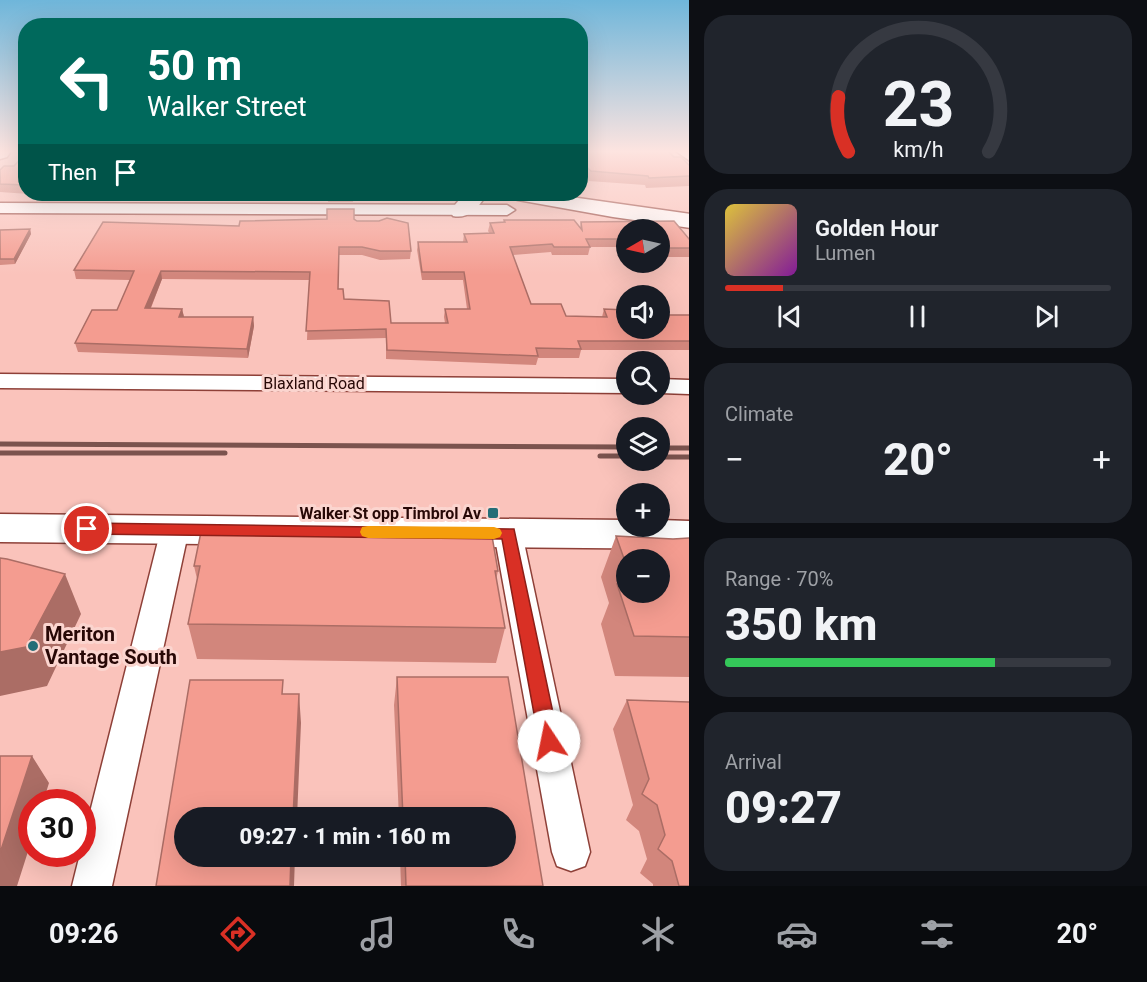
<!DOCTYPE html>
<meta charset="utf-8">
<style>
:root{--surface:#171b24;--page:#20242c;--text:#f1f3f6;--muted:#9ea1a6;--line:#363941;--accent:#d93025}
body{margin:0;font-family:Roboto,sans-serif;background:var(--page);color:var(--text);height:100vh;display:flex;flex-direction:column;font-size:22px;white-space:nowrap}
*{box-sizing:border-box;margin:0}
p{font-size:20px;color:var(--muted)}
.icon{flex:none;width:33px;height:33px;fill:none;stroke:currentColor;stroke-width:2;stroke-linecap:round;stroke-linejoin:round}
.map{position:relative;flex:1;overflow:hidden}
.panel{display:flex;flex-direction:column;gap:15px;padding:15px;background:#0d0f14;width:458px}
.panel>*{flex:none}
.hud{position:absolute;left:18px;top:18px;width:570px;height:183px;border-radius:24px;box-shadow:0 6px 24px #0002;background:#00695c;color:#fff;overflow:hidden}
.needle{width:39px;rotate:261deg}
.fabs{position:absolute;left:616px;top:219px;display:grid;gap:12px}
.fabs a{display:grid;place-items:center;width:54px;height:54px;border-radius:50%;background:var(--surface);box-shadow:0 6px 24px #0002;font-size:30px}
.speed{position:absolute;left:18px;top:789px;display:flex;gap:12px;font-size:30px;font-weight:700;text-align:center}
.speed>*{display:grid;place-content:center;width:78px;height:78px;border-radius:50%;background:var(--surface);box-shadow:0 6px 24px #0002;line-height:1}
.speed .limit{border:9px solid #d22;background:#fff;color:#111}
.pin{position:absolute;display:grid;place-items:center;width:51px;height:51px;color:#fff;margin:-26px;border:3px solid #fff;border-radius:50%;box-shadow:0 2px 6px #0007}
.me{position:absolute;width:66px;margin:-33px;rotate:349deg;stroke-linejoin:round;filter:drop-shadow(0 0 4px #0008)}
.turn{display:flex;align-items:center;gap:21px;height:126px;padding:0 30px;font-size:27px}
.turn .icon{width:78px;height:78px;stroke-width:2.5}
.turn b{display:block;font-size:42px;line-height:51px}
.then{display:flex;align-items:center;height:57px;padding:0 30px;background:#0003;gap:12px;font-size:22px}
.big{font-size:45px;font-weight:800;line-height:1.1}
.panel .widget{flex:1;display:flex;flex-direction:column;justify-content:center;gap:9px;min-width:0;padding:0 21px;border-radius:24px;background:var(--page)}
.panel .dial{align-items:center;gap:0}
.dial svg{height:156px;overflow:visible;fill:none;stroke:var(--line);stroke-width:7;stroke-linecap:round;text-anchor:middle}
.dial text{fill:var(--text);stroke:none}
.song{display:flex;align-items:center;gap:18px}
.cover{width:72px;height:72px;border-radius:9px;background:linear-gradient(135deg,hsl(50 70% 55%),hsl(290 70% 35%))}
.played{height:6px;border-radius:3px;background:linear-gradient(90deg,var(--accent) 15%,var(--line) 15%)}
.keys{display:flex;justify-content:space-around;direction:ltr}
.heat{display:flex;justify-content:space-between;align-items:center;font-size:33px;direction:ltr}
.charge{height:9px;border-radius:4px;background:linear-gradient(90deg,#34c759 70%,var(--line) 0)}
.trip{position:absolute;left:174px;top:807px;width:342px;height:60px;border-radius:30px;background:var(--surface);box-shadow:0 6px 24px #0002;font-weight:800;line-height:60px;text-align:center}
.tab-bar{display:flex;height:96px;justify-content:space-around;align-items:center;background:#090b0e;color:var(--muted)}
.tab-bar .icon{width:42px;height:42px}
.tab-bar .current{color:var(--accent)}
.tab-bar b{font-size:27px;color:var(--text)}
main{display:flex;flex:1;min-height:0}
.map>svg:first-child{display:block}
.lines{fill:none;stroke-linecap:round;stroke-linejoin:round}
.street-casing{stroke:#8e4038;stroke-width:3}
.secondary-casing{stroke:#8e4038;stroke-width:3}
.highway-casing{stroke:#8e4038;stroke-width:3}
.street{fill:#fff;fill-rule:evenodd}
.secondary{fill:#fff;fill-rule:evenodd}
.highway{fill:#fff;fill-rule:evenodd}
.rail{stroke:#7b534e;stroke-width:5}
.wall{fill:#d2867c;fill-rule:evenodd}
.shaded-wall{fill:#ab6d65}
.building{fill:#f49c90;stroke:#ab6d65;stroke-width:1.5}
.route{fill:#d93025;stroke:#8d1f18;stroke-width:1.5}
.slow{fill:#f59e0b}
.poi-dot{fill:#246e77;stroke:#fbd5cf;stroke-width:2}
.labels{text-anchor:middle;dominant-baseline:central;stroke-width:6;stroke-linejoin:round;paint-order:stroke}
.street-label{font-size:16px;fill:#270806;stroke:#fbd5cf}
.poi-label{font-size:16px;font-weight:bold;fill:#270806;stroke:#fbd5cf;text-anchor:end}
.near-poi-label{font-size:20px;font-weight:bold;fill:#270806;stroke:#fbd5cf;text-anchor:start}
</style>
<main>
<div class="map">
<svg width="690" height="886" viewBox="0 0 690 886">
<rect width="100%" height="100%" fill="#fac3bb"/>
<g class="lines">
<!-- street casing -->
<g class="street-casing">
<path id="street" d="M 676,151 L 690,151 L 690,161 Z
M 0,203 L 507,205 L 515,210 L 507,215 L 0,213 Z
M 0,374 L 627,379 L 627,393 L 0,388 Z
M 660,379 L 690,380 L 690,394 L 660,393 Z
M 175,519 L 185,522 L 189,529 L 112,886 L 72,886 L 80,854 L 82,854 L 82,844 L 161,529 L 165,522 Z
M 508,523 L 518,526 L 522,533 L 590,852 L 585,866 L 571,871 L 557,866 L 552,852 L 494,533 L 498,526 Z"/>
</g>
<!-- secondary casing -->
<g class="secondary-casing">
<path id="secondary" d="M 0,151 L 11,151 L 7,157 L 0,159 Z
M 0,514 L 627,520 L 627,526 L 660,526 L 660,520 L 690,521 L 690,549 L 0,542 Z"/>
</g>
<!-- highway casing -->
<g class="highway-casing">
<path id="highway" d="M 464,194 L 484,194 L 485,197 C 477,209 468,219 453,216 L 450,211 Z
M 508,194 L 550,194 L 690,214 L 690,228 L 613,217 L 518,200 L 511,198 Z"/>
</g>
<!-- street -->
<use href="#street" class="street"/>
<!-- secondary -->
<use href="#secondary" class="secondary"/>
<!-- highway -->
<use href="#highway" class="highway"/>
<!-- rail -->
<path class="rail" d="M 0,444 L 627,447
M 660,448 L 690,448
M 0,453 L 225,453
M 600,456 L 627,456
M 660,457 L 690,457"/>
</g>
<!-- wall -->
<path class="wall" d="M 580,151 L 674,157 L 690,166 L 690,186 L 646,188 L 645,185 L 589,181 L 580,173 Z
M 26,153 L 26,194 L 46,194 L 44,195 L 0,192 L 0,170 L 14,166 Z
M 71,194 L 139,194 L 137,197 Z
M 145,194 L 175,194 L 175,195 Z
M 328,194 L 354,194 L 353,202 L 328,202 Z
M 327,209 L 354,209 L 354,219 L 357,221 L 379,221 L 387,218 L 408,223 L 411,251 L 410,259 L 380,260 L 362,255 L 339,255 L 338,289 L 343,289 L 344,299 L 389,301 L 391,323 L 445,323 L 444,317 L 445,309 L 467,309 L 463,280 L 422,280 L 417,250 L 418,242 L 463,242 L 464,234 L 490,234 L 488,231 L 490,223 L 503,222 L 504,220 L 574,220 L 580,228 L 581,222 L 674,221 L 690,240 L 690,257 L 660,257 L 660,230 L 627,230 L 627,247 L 590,247 L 588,255 L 552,255 L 551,252 L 513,255 L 531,304 L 561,304 L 566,316 L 602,317 L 604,309 L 627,310 L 627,328 L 660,328 L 660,315 L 690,315 L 690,350 L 581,350 L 579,358 L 538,358 L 536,365 L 386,359 L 386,338 L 307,340 L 309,280 L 162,279 L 151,308 L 182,309 L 184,317 L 253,317 L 254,326 L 248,358 L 78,352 L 75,343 L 92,310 L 117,310 L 130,280 L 76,279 L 74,270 L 103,222 L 239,226 L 240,221 L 327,219 Z
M 30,229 L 31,234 L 15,264 L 0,265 L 0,230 Z
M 616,536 L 673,539 L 690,538 L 690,677 L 615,676 L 601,624 L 609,603 L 601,577 ZM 627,560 L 660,592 L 627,592 Z
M 194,566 L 498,571 L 496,580 L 505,628 L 496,663 L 197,659 L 188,624 L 197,579 Z
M 397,677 L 508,677 L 543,886 L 401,886 L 400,856 L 506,856 L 506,818 L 399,818 L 394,705 Z
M 627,700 L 690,886 L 653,886 L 653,884 L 640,873 L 647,859 L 639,831 L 626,820 L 633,805 L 613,729 Z"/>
<!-- shaded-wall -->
<path class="shaded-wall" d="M 30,229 L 31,234 L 15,264 L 14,259 Z
M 161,271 L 162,279 L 147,317 L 145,308 Z
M 182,309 L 184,317 L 179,317 Z
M 253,317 L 254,326 L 248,358 L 247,349 Z
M 65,574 L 81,614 L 47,686 L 0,696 L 0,652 Z
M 299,694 L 301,723 L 297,818 L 293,818 Z
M 32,756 L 49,783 L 43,802 L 32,802 L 32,839 L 17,886 L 0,886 L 0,853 Z
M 291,856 L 295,856 L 294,886 L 290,886 Z"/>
<!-- building -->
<path class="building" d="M 580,151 L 668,151 L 674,157 L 681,157 L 690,166 L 690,176 L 649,178 L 648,176 L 591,171 L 580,161 Z
M 26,153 L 26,185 L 0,184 L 0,170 L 4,166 L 14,166 Z
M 327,209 L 354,209 L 354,219 L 357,221 L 379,221 L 387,218 L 408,223 L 411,251 L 380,251 L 362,247 L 339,247 L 338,289 L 343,289 L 344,299 L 389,301 L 391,323 L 448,323 L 445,309 L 470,309 L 464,272 L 422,272 L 418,242 L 467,242 L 464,234 L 494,233 L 490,223 L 505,222 L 504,220 L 574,220 L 582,230 L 581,222 L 674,221 L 690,240 L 690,248 L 660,248 L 660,230 L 627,230 L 627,239 L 586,239 L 590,247 L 554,247 L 552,244 L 510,247 L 531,304 L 561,304 L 566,316 L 607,317 L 604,309 L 627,310 L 627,328 L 660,328 L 660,315 L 690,315 L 690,341 L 578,341 L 581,349 L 536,348 L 538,356 L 387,350 L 386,329 L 306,331 L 310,272 L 161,271 L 145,308 L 182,309 L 179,317 L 253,317 L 247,349 L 75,343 L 92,310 L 117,310 L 134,271 L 74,270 L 103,222 L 239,226 L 240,221 L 327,219 Z
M 30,229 L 14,259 L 0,259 L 0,230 Z
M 201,532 L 492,536 L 498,571 L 495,571 L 505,628 L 188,624 L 200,566 L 194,566 Z
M 616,536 L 673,539 L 690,538 L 690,637 L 634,636 L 617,584 L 627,583 L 627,592 L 660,592 L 660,560 L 627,560 L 627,567 Z
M 0,558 L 7,559 L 65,574 L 26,647 L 0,652 Z
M 397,677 L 508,677 L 543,886 L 406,886 L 405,856 L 506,856 L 506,818 L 403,818 Z
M 190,680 L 283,680 L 282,694 L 299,694 L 293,818 L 184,818 L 184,856 L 291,856 L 290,886 L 156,886 Z
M 627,700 L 690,702 L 690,886 L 679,886 L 672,861 L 658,849 L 665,835 L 657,805 L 642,794 L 649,779 Z
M 0,756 L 32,756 L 0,853 Z"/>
<!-- sky -->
<linearGradient id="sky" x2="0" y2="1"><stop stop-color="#6fb6da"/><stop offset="0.55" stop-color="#fde4e0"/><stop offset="1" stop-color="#fde4e0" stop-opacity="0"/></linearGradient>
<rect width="690" height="275" fill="url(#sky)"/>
<!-- route -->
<path class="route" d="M 87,523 L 514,529 L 559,741 L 556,748 L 549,751 L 542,748 L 539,741 L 502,539 L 87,534 L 82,533 L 80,529 L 82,524 Z"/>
<!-- slow -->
<path class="slow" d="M 368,526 L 494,527 L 500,529 L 502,533 L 500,537 L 494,539 L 368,538 L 362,536 L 360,532 L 362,527 Z"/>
<!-- markers -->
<g class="poi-dot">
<rect x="487" y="507" width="12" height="12" rx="3"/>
<circle cx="33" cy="646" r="6"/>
</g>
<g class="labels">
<!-- street labels -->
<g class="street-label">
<text x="314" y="383">Blaxland Road</text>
</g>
<!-- poi labels -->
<g class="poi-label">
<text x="481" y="513">Walker St opp Timbrol Av</text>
</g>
<!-- near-poi labels -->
<g class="near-poi-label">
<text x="45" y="634">Meriton<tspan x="45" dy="23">Vantage South</tspan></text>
</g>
</g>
</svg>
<div class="fabs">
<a><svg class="needle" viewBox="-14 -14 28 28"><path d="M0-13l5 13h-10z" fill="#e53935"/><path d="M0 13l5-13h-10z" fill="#9ea1a6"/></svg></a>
<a><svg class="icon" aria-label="sound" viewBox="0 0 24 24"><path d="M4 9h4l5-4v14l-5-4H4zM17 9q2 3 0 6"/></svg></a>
<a><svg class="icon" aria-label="search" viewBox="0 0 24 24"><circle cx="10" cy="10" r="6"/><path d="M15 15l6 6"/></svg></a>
<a><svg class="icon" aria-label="layers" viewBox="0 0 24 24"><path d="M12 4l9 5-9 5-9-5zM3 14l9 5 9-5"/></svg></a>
<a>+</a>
<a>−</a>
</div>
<div class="speed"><div class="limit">30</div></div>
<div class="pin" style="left:87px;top:529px;background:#d93025"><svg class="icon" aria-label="arrive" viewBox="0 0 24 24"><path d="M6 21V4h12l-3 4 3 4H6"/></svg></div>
<svg class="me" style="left:549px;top:741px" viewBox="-20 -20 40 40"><circle r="19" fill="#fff"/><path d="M0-13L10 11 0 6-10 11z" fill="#d93025"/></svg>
<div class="trip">09:27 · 1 min · 160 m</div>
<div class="hud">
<div class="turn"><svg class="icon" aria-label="left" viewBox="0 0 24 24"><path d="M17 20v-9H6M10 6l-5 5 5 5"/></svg><div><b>50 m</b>Walker Street</div></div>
<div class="then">Then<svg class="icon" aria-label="arrive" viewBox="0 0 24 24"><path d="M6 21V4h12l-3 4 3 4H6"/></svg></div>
</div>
</div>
<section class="panel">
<div class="widget dial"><svg viewBox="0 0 100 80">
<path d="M14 69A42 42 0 1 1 86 69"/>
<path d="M14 69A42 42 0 0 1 9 41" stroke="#d93025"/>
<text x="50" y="56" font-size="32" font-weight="700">23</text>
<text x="50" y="72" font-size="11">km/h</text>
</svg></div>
<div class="widget">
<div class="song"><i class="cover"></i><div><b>Golden Hour</b><p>Lumen</p></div></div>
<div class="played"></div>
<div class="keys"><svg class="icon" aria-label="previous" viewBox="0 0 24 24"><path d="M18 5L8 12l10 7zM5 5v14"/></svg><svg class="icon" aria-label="pause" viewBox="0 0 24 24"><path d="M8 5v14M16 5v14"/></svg><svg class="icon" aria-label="next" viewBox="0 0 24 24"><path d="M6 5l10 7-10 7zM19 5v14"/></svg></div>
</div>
<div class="widget"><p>Climate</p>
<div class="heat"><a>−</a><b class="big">20°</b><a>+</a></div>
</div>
<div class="widget"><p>Range · 70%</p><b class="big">350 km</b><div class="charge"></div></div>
<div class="widget"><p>Arrival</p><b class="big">09:27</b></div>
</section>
</main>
<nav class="tab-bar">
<b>09:26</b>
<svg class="icon current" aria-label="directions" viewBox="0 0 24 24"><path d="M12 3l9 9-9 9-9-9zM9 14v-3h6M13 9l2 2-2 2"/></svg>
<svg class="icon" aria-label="music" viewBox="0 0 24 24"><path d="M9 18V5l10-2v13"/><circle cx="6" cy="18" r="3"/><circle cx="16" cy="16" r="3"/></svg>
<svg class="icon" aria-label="phone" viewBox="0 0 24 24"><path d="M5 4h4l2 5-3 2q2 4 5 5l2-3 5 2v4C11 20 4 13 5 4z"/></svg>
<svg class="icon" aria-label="climate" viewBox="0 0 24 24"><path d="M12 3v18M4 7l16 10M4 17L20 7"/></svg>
<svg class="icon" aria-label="car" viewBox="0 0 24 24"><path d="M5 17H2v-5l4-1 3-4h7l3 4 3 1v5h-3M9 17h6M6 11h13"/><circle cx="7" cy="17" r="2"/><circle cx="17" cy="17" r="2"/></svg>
<svg class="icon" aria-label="filters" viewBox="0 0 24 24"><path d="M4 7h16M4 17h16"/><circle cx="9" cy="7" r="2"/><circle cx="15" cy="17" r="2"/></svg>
<b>20°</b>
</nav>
